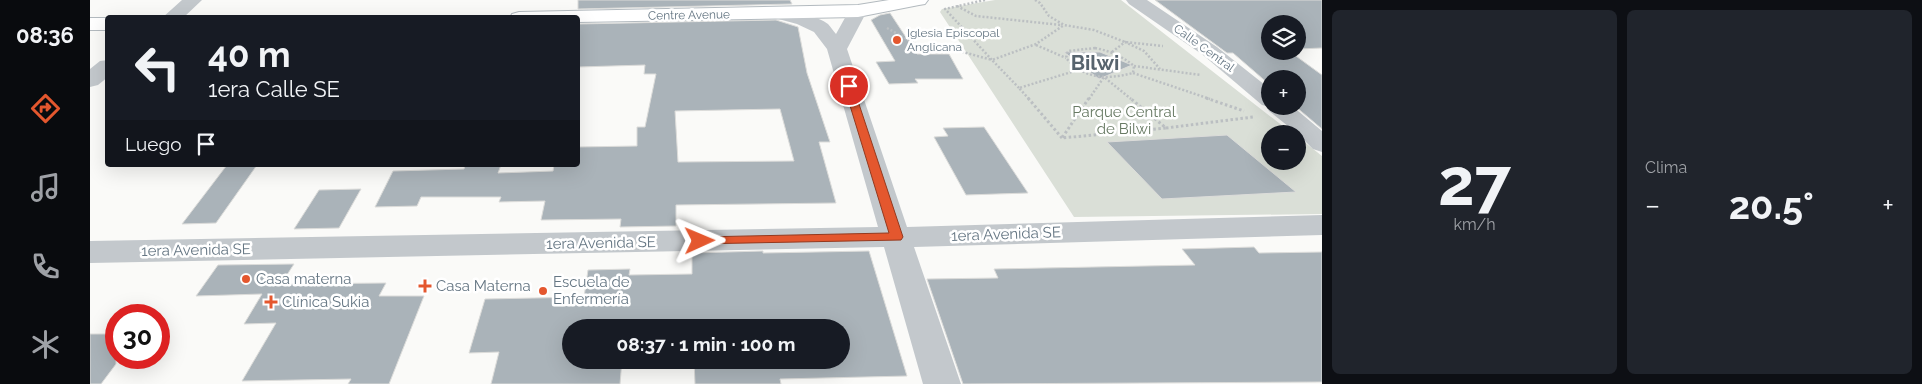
<!DOCTYPE html>
<html lang="es">
<meta charset="utf-8">
<style>
:root{--surface:#171b24;--page:#20242c;--text:#f1f3f6;--muted:#9ea1a6;--accent:#e4572e}
body{margin:0;font-family:Raleway,sans-serif;background:var(--page);color:var(--text);height:100vh;display:flex;flex-direction:column;font-size:19px;white-space:nowrap}
*{box-sizing:border-box;margin:0}
p{font-size:16px;color:var(--muted)}
.icon{flex:none;width:28px;height:28px;fill:none;stroke:currentColor;stroke-width:2;stroke-linecap:round;stroke-linejoin:round}
.map{position:relative;flex:1;overflow:hidden}
.panel{display:flex;flex-direction:column;gap:10px;padding:10px;background:#0d0f14;width:600px}
.panel>*{flex:none}
.top-card{position:absolute;left:15px;top:15px;width:475px;height:152px;border-radius:5px;box-shadow:0 5px 20px #0002;background:#171b24;color:var(--text);overflow:hidden}
.fabs{position:absolute;left:1171px;top:15px;display:grid;gap:10px}
.fabs a{display:grid;place-items:center;width:45px;height:45px;border-radius:50%;background:var(--surface);box-shadow:0 5px 20px #0002;font-size:25px}
.speed{position:absolute;left:15px;top:304px;display:flex;gap:10px;font-size:25px;font-weight:700;text-align:center}
.speed>*{display:grid;place-content:center;width:65px;height:65px;border-radius:50%;background:var(--surface);box-shadow:0 5px 20px #0002;line-height:1}
.speed .limit{border:8px solid #d22;background:#fff;color:#111}
.pin{position:absolute;display:grid;place-items:center;width:42px;height:42px;color:#fff;margin:-21px;border:2px solid #fff;border-radius:50%;box-shadow:0 1px 5px #0007}
.me{position:absolute;width:55px;margin:-28px;rotate:89deg;stroke-linejoin:round;filter:drop-shadow(0 0 4px #0008)}
.turn{display:flex;align-items:center;gap:18px;height:105px;padding:0 20px;font-size:22px}
.turn .icon{width:65px;height:65px;stroke-width:2.5}
.turn b{display:block;font-size:35px;line-height:42px}
.then{display:flex;align-items:center;height:48px;padding:0 20px;background:#0003;gap:10px;font-size:19px}
.big{font-size:38px;font-weight:700;line-height:1.1}
.panel .tile{flex:1;display:flex;flex-direction:column;justify-content:center;gap:8px;min-width:0;padding:0 18px;border-radius:8px;background:var(--page)}
.panel .dial{align-items:center;gap:0}
.dial b{font-size:65px;line-height:1}
.heat{display:flex;justify-content:space-between;align-items:center;font-size:28px;direction:ltr}
.panel .tiles{flex:1;display:grid;gap:10px;grid-template-columns:repeat(2,1fr)}
.trip{position:absolute;left:472px;top:319px;width:288px;height:50px;border-radius:25px;background:var(--surface);box-shadow:0 5px 20px #0002;font-weight:700;line-height:50px;text-align:center}
main{display:flex;flex:1;min-height:0}
.menu{display:flex;flex-direction:column;width:90px;justify-content:space-around;align-items:center;background:#090b0e;color:var(--muted)}
.menu .icon{width:35px;height:35px}
.menu .selected{color:var(--accent)}
.menu b{font-size:22px;color:var(--text)}
.map>svg:first-child{display:block}
.green{fill:#dadfd7}
.building{fill:#aab3b9;stroke:#dcdcda;fill-rule:evenodd}
.lines{fill:none;stroke-linecap:round;stroke-linejoin:round}
.secondary-casing{stroke:#b3babf;stroke-width:2}
.path-far1{stroke:#bbbfc2;stroke-width:2.5;stroke-dasharray:2 2;stroke-linecap:butt}
.path{stroke:#bbbfc2;stroke-width:3;stroke-dasharray:2.5 2.5;stroke-linecap:butt}
.street{fill:#c3c8cc;fill-rule:evenodd}
.secondary{fill:#fff;fill-rule:evenodd}
.route{fill:#e4572e;stroke:#94391e}
.poi-dot{fill:#e4572e;stroke:#fff;stroke-width:2}
.labels{text-anchor:middle;dominant-baseline:central;stroke-width:5;stroke-linejoin:round;paint-order:stroke}
.far-street-label{font-size:12px;fill:#657683;stroke:#fff}
.far-poi-label{font-size:12px;fill:#657683;stroke:#fff;text-anchor:start}
.park-label{font-size:15px;fill:#687a64;stroke:#fff}
.street-label{font-size:15px;fill:#657683;stroke:#fff}
.poi-label{font-size:15px;fill:#657683;stroke:#fff;text-anchor:start}
.far-town-label{font-size:21px;font-weight:bold;fill:#57646e;stroke:#fff}
</style>
<main>
<nav class="menu">
<b>08:36</b>
<svg class="icon selected" aria-label="directions" viewBox="0 0 24 24"><path d="M12 3l9 9-9 9-9-9zM9 14v-3h6M13 9l2 2-2 2"/></svg>
<svg class="icon" aria-label="music" viewBox="0 0 24 24"><path d="M9 18V5l10-2v13"/><circle cx="6" cy="18" r="3"/><circle cx="16" cy="16" r="3"/></svg>
<svg class="icon" aria-label="phone" viewBox="0 0 24 24"><path d="M5 4h4l2 5-3 2q2 4 5 5l2-3 5 2v4C11 20 4 13 5 4z"/></svg>
<svg class="icon" aria-label="climate" viewBox="0 0 24 24"><path d="M12 3v18M4 7l16 10M4 17L20 7"/></svg>
</nav>
<div class="map">
<svg width="1232" height="384" viewBox="0 0 1232 384">
<rect width="100%" height="100%" fill="#fafaf8"/>
<!-- green -->
<path class="green" d="M 905,0 L 1031,0 L 1203,134 L 1180,134 L 1180,161 L 1208,161 L 1208,137 L 1232,156 L 1232,214 L 984,217 L 850,12 L 852,9 Z"/>
<!-- building -->
<path class="building" d="M 488,0 L 700,0 L 702,4 L 488,9 Z
M 1065,0 L 1232,0 L 1232,48 L 1208,49 L 1208,24 L 1180,24 L 1180,51 L 1199,51 L 1232,75 L 1232,129 L 1205,106 L 1208,106 L 1208,79 L 1180,79 L 1180,85 L 1143,53 L 1137,53 Z
M 800,13 L 827,54 L 859,54 L 873,79 L 825,79 L 828,83 L 799,84 L 786,62 L 805,61 L 781,20 L 790,15 Z
M 686,20 L 708,27 L 717,73 L 740,142 L 729,142 L 746,203 L 586,205 L 586,226 L 530,227 L 531,219 L 451,220 L 455,201 L 409,202 L 411,197 L 331,197 L 327,206 L 285,207 L 303,171 L 374,169 L 375,165 L 411,165 L 408,173 L 463,171 L 464,165 L 488,165 L 488,147 L 547,146 L 547,127 L 555,127 L 566,74 L 554,74 L 555,65 L 488,67 L 488,24 ZM 690,109 L 704,161 L 588,162 L 585,111 Z
M 974,52 L 1010,52 L 1042,65 L 1009,79 Z
M 894,127 L 938,193 L 876,195 L 844,137 L 858,136 L 853,128 Z
M 1137,135 L 1206,192 L 1072,199 L 1017,142 Z
M 137,165 L 167,165 L 126,223 L 92,224 Z
M 271,189 L 249,228 L 204,229 L 229,190 Z
M 1164,247 L 1169,253 L 1232,252 L 1232,382 L 873,384 L 837,279 L 908,278 L 904,269 L 1105,265 L 1092,249 Z
M 673,251 L 673,253 L 779,251 L 817,376 L 690,379 L 691,384 L 605,384 L 604,360 L 751,360 L 751,328 L 481,328 L 481,360 L 532,360 L 530,384 L 401,384 L 409,352 L 379,353 L 395,299 L 494,297 L 498,270 L 540,269 L 539,275 L 602,274 L 602,253 Z
M 204,264 L 191,284 L 296,283 L 289,296 L 334,296 L 299,384 L 258,384 L 261,379 L 152,381 L 186,323 L 154,324 L 172,294 L 106,296 L 128,265 Z
M 0,334 L 26,334 L 26,364 L 11,384 L 0,384 Z"/>
<g class="lines">
<!-- secondary casing -->
<g class="secondary-casing">
<path id="secondary" d="M 799,0 L 838,0 L 835,4 L 829,5 L 768,17 L 488,22 L 488,18 L 420,18 L 422,14 L 429,12 L 768,5 Z
M 0,18 L 18,18 L 18,30 L 0,30 Z"/>
</g>
<!-- path-far1 -->
<path class="path-far1" d="M 895,0 L 855,9 L 902,60
M 945,0 L 950,3 L 959,16 L 974,25 L 1004,30 L 1035,42 L 1073,46
M 867,6 L 886,16 L 971,25
M 797,28 L 831,47 L 862,49 L 902,60
M 946,45 L 976,58
M 1005,48 C 1020,51 1032,56 1044,66 L 1043,73 C 1016,80 995,79 976,58 L 978,51 Z
M 1022,52 L 1035,42 L 1054,51 L 1070,69
M 1044,66 L 1111,75
M 1043,73 L 1120,99
M 929,88 L 902,60 L 946,44 L 974,25
M 939,99 L 929,88 L 988,70
M 999,99 L 1014,77 L 1041,99"/>
<!-- path -->
<path class="path" d="M 938,98 L 972,138
M 999,98 L 972,138 L 1076,128 L 1040,98
M 1116,98 L 1154,111
M 1076,128 L 1163,117"/>
<!-- street -->
<path class="street" d="M 92,0 L 112,0 L 93,18 L 72,18 Z
M 1036,0 L 1057,0 L 1127,47 L 1180,89 L 1180,106 L 1202,106 L 1232,131 L 1232,152 L 1223,149 L 1208,134 L 1179,111 L 1176,106 L 1172,105 L 1113,55 L 1039,4 Z
M 768,5 L 775,7 L 777,11 L 757,49 L 817,227 L 1232,215 L 1232,235 L 824,247 L 871,384 L 833,384 L 794,247 L 0,263 L 0,241 L 788,227 L 737,49 L 724,32 L 707,24 L 681,17 L 679,13 L 681,9 C 693,6 728,16 738,24 C 741,27 743,31 746,34 L 761,7 Z
M 18,60 L 18,77 L 8,85 L 0,87 L 0,69 L 10,61 Z"/>
<!-- secondary -->
<use href="#secondary" class="secondary"/>
</g>
<!-- route -->
<path class="route" d="M 759,84 L 763,86 L 813,237 L 811,240 L 605,244 L 603,241 L 610,237 L 799,233 L 754,86 Z"/>
<!-- markers -->
<g class="poi-dot">
<circle cx="807" cy="40" r="5"/>
<circle cx="156" cy="279" r="5"/>
<path d="M332.5 278.5h5v5h5v5h-5v5h-5v-5h-5v-5h5z"/>
<circle cx="453" cy="291" r="5"/>
<path d="M178.5 294.5h5v5h5v5h-5v5h-5v-5h-5v-5h5z"/>
</g>
<g class="labels">
<!-- far-street labels -->
<g class="far-street-label">
<text transform="translate(599 15) rotate(-1)">Centre Avenue</text>
<text transform="translate(1114 48) rotate(36)">Calle Central</text>
</g>
<!-- far-poi labels -->
<g class="far-poi-label">
<text x="817" y="33">Iglesia Episcopal<tspan x="817" dy="14">Anglicana</tspan></text>
</g>
<!-- park labels -->
<g class="park-label">
<text x="1034" y="112">Parque Central<tspan x="1034" dy="17">de Bilwi</tspan></text>
</g>
<!-- street labels -->
<g class="street-label">
<text transform="translate(916 234) rotate(-2)">1era Avenida SE</text>
<text transform="translate(511 243) rotate(-1)">1era Avenida SE</text>
<text transform="translate(106 250) rotate(-1)">1era Avenida SE</text>
</g>
<!-- poi labels -->
<g class="poi-label">
<text x="166" y="279">Casa materna</text>
<text x="463" y="282">Escuela de<tspan x="463" dy="17">Enfermería</tspan></text>
<text x="346" y="286">Casa Materna</text>
<text x="192" y="302">Clínica Sukia</text>
</g>
<!-- far-town labels -->
<g class="far-town-label">
<text x="1005" y="62">Bilwi</text>
</g>
</g>
</svg>
<div class="fabs">
<a><svg class="icon" aria-label="layers" viewBox="0 0 24 24"><path d="M12 4l9 5-9 5-9-5zM3 14l9 5 9-5"/></svg></a>
<a>+</a>
<a>−</a>
</div>
<div class="speed"><div class="limit">30</div></div>
<div class="pin" style="left:759px;top:86px;background:#d93025"><svg class="icon" aria-label="arrive" viewBox="0 0 24 24"><path d="M6 21V4h12l-3 4 3 4H6"/></svg></div>
<svg class="me" style="left:610px;top:241px" viewBox="-20 -20 40 40"><path d="M0-17L14 15 0 8-14 15z" fill="#e4572e" stroke="#fff" stroke-width="4"/></svg>
<div class="trip">08:37 · 1 min · 100 m</div>
<div class="top-card">
<div class="turn"><svg class="icon" aria-label="left" viewBox="0 0 24 24"><path d="M17 20v-9H6M10 6l-5 5 5 5"/></svg><div><b>40 m</b>1era Calle SE</div></div>
<div class="then">Luego<svg class="icon" aria-label="arrive" viewBox="0 0 24 24"><path d="M6 21V4h12l-3 4 3 4H6"/></svg></div>
</div>
</div>
<section class="panel">
<div class="tiles">
<div class="tile dial"><b>27</b><p>km/h</p></div>
<div class="tile"><p>Clima</p>
<div class="heat"><a>−</a><b class="big">20.5°</b><a>+</a></div>
</div>
</div>
</section>
</main>
